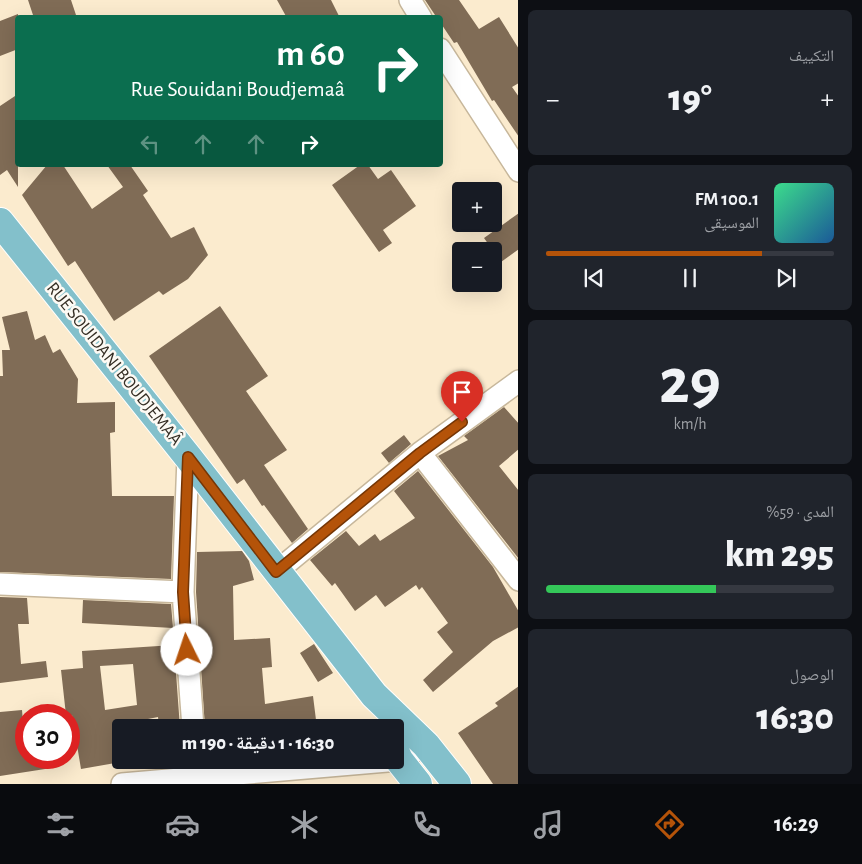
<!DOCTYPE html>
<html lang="ar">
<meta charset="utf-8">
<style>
:root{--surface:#171b24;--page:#20242c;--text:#f1f3f6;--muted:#9ea1a6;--line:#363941;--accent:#b45309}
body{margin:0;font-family:"Alegreya Sans","Noto Naskh Arabic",sans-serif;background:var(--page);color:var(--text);direction:rtl;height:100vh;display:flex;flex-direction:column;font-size:19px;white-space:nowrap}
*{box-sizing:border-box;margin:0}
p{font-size:16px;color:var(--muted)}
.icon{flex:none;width:28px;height:28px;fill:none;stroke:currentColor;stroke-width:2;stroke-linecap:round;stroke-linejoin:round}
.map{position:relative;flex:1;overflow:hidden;direction:ltr}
.side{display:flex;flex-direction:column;gap:10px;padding:10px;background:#0d0f14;width:344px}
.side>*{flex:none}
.top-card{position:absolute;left:15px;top:15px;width:428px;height:152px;border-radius:5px;box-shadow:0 5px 20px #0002;direction:rtl;background:#0b6e4f;color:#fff;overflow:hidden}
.controls{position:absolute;left:452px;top:182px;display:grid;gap:10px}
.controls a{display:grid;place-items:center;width:50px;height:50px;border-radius:5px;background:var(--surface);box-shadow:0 5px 20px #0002;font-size:25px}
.speed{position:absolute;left:15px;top:704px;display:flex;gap:10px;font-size:25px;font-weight:700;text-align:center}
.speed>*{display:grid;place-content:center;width:65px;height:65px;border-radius:50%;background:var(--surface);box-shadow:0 5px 20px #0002;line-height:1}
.speed .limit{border:8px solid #d22;background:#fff;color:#111}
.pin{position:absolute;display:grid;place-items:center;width:42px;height:42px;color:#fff;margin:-51px -21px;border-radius:50% 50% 50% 0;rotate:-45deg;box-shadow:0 0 5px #0007}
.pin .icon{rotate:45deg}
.me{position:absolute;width:55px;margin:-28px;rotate:356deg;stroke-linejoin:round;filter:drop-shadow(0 0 4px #0008)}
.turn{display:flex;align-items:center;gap:18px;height:105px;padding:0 15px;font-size:22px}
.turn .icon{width:65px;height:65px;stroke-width:2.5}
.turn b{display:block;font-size:35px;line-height:42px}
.lanes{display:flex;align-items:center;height:48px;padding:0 15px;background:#0003;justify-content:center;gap:25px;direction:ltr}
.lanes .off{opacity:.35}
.big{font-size:38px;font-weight:800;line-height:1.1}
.side .tile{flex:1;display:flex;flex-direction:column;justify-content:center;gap:8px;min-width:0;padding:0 18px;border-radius:8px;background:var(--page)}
.side .dial{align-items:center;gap:0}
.dial b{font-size:65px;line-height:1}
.song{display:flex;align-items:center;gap:15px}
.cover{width:60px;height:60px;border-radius:8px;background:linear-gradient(135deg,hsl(150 70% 55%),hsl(210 70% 35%))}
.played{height:5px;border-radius:2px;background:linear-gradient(90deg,var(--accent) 75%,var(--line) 75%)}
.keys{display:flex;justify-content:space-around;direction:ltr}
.heat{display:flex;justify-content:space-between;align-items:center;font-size:28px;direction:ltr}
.charge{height:8px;border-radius:4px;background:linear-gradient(90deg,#34c759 59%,var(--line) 0)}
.trip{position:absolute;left:112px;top:719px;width:292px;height:50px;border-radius:5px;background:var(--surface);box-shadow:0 5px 20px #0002;font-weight:800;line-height:50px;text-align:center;direction:rtl}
.tabs{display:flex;height:80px;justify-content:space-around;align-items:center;background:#090b0e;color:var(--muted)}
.tabs .icon{width:35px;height:35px}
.tabs .active{color:var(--accent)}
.tabs b{font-size:22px;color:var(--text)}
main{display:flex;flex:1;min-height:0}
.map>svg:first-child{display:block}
.building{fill:#806c56;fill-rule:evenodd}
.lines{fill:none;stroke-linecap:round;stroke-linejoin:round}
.minor-casing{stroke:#c7b79b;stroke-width:24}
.major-casing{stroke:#fff;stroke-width:30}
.minor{stroke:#fff;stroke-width:21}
.major{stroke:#83c0cb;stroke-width:28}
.route-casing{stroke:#753606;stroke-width:12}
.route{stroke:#b45309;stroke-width:9}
.labels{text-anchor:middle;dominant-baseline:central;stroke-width:5;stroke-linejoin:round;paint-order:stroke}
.street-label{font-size:18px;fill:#352e24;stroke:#fdfaf4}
</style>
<main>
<section class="side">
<div class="tile"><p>التكييف</p>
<div class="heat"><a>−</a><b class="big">19°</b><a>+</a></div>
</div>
<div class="tile">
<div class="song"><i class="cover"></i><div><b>100.1 FM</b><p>الموسيقى</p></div></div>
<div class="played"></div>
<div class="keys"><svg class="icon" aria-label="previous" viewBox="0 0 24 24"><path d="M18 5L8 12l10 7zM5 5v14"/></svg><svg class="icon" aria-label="pause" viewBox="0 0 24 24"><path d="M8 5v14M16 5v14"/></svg><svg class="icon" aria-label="next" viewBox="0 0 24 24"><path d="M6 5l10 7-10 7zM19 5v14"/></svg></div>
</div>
<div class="tile dial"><b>29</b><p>km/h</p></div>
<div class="tile"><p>المدى · 59%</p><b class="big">295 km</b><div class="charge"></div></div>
<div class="tile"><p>الوصول</p><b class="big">16:30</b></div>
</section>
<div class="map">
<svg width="519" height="784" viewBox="0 0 519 784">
<rect width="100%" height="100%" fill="#fbebce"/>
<!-- building -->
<path class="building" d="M 28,0 L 71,0 L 77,18 L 34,18 Z
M 277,0 L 331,0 L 340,18 L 287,18 Z
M 425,0 L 459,0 L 479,29 L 499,17 L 519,49 L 519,83 L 512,87 L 519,97 L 519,137 L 494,100 L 492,101 L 457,42 L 454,43 L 440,22 L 440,18 L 437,18 Z
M 18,14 L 18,49 L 0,56 L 0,21 Z
M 18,94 L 18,187 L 7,170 L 0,175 L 0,106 Z
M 47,165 L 63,165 L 92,209 L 123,187 L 107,165 L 130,165 L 148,191 L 143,195 L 171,238 L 194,227 L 208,255 L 188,279 L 163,295 L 159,291 L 114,321 L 75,261 L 68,266 L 22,195 Z
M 360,165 L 368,165 L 378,179 L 391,170 L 416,206 L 383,230 L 392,243 L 379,252 L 332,185 Z
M 519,213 L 519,249 L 501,262 L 484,238 Z
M 220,306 L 268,376 L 246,391 L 287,450 L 264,465 L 308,529 L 292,543 L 264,505 L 262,506 L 244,479 L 237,484 L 149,356 Z
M 27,311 L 35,340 L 45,335 L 53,353 L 60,349 L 78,379 L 77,403 L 115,402 L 115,432 L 110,433 L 112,496 L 174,496 L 171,579 L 0,572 L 0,376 L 3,376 L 2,350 L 10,350 L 2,317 Z
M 504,407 L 519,424 L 519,449 L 499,466 L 519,491 L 519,559 L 438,456 L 468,440 L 464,436 Z
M 404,435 L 411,444 L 389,463 L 381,453 Z
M 418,471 L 493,567 L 519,612 L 519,627 L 493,641 L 433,692 L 423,680 L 453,652 L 437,632 L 448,623 L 422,587 L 419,590 L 416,585 L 385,607 L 376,595 L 355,611 L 335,583 L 332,586 L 310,560 L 346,531 L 359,546 L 375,534 L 380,541 L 415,518 L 394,491 Z
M 242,551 L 249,561 L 254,580 L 233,586 L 234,640 L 270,638 L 272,667 L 262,668 L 265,704 L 313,696 L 317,728 L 205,728 L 196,592 L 197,552 Z
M 0,597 L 27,598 L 29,624 L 18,624 L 21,664 L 46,661 L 48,677 L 0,683 Z
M 83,600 L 171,604 L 173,628 L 82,623 Z
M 314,644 L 333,673 L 318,682 L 300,653 Z
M 174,645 L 180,728 L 159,728 L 158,717 L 123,724 L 124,728 L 121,728 L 121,762 L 81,769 L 72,715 L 66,715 L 61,670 L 83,668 L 82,651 ZM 133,664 L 137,705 L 105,710 L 100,666 Z
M 519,686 L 519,784 L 493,784 L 458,733 L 498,706 L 495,703 Z
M 22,710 L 26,758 L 57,758 L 58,767 L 0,776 L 0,712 Z"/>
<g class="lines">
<!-- minor casing -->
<g class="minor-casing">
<path id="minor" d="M 410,0 L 421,18
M 440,49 L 519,171
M 420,453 L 519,580
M 188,457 L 183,592 L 193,728
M 276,572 L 420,453 L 519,381
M 0,584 L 183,592
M 122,784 L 399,760 L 426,745"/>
</g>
<!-- major casing -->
<g class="major-casing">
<path id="major" d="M 0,222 L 188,457 L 374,695 L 426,745 L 457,784
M 396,753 L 399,760 L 418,784"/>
</g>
<!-- minor -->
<use href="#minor" class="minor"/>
<!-- major -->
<use href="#major" class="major"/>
</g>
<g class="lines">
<!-- route casing -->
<g class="route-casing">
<path id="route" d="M 187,650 L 183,592 L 188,457 L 276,572 L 420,453 L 462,422"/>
</g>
<!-- route -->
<use href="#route" class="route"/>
</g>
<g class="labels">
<!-- street labels -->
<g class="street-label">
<text transform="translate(114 364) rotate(51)">RUE SOUIDANI BOUDJEMAÂ</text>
</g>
</g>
</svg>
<div class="controls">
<a>+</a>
<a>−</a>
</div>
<div class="speed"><div class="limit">30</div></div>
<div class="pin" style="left:462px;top:422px;background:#d93025"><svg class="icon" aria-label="arrive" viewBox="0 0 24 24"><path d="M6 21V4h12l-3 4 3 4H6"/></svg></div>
<svg class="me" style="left:187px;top:650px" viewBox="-20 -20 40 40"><circle r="19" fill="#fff"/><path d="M0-13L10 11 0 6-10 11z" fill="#b45309"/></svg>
<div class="trip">16:30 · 1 دقيقة · 190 m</div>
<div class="top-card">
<div class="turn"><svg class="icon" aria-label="right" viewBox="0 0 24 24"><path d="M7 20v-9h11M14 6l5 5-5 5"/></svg><div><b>60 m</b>Rue Souidani Boudjemaâ</div></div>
<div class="lanes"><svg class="icon off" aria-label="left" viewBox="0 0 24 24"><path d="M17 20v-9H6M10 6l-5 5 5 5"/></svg><svg class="icon off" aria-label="ahead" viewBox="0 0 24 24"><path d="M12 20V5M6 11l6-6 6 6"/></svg><svg class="icon off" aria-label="ahead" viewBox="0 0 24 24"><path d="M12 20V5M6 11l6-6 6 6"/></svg><svg class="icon" aria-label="right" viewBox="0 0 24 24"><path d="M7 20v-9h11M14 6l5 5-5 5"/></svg></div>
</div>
</div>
</main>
<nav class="tabs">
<b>16:29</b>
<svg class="icon active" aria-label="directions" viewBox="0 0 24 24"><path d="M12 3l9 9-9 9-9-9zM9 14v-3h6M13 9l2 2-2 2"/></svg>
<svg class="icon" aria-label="music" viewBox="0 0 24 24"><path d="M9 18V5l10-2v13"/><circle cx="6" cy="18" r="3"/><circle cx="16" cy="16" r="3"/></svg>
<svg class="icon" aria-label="phone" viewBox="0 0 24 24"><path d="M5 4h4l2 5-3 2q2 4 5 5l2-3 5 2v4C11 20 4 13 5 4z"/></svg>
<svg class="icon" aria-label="climate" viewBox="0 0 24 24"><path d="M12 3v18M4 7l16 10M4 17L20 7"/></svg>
<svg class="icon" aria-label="car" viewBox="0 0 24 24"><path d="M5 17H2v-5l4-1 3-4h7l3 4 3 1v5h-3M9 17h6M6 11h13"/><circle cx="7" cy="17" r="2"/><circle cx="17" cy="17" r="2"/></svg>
<svg class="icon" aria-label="filters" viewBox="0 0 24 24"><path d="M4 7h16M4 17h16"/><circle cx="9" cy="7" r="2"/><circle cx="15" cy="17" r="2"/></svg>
</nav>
